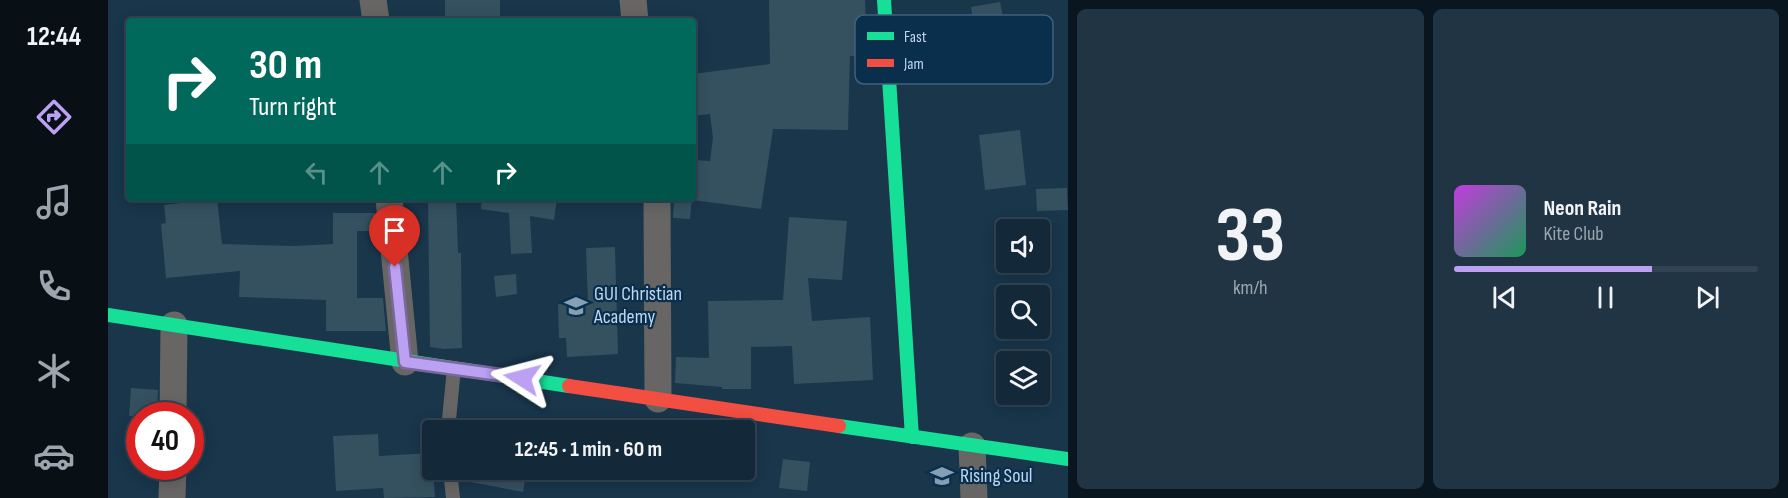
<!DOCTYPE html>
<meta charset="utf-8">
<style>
:root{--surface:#132838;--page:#203443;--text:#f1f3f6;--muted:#9da6ae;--line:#324453;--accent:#bca0f2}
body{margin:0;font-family:"Sofia Sans Condensed",sans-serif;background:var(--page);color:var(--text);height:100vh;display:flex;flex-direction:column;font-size:22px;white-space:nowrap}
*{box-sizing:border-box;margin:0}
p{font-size:20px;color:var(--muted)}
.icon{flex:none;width:33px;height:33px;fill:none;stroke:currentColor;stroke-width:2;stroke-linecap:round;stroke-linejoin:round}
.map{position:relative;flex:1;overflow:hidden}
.sheet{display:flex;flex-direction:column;gap:9px;padding:9px;background:#0a161f;width:720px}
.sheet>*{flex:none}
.banner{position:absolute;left:18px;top:18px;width:570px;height:183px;border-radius:6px;box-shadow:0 3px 15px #0003,0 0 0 2px var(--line);background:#00695c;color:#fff;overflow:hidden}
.buttons{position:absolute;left:888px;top:219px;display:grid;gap:12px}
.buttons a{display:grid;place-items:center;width:54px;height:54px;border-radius:6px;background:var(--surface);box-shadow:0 3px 15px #0003,0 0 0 2px var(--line);font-size:30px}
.speed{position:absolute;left:18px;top:402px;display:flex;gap:12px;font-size:30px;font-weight:700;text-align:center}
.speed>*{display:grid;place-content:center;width:78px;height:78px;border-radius:50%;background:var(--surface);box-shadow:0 3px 15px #0003,0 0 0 2px var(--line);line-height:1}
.speed .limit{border:9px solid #d22;background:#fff;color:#111}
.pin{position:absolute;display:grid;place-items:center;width:51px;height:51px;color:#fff;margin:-62px -26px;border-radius:50% 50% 50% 0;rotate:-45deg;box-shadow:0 0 6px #0007}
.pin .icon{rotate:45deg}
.me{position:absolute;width:66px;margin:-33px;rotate:279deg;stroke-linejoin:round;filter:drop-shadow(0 0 4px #0008)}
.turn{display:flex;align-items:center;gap:21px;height:126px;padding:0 24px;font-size:27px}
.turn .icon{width:78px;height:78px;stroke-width:2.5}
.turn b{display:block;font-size:42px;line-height:51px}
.lanes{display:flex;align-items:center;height:57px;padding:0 24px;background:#0003;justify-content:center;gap:30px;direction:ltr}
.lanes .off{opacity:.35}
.sheet .card{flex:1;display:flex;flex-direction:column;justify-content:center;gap:9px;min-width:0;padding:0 21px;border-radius:9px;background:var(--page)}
.sheet .dial{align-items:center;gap:0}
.dial b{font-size:78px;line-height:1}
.song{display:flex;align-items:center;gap:18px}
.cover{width:72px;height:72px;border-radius:9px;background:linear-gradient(135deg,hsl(290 70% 55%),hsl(150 70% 35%))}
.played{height:6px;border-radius:3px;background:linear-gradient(90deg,var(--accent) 65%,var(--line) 65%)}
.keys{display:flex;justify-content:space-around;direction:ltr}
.sheet .tiles{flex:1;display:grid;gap:9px;grid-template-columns:repeat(2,1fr)}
.trip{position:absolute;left:314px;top:420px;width:333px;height:60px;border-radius:6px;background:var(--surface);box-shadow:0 3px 15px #0003,0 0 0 2px var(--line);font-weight:700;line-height:60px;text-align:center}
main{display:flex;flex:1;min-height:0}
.menu{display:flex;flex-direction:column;width:108px;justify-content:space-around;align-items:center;background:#081016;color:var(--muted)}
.menu .icon{width:42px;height:42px}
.menu .selected{color:var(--accent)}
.menu b{font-size:27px;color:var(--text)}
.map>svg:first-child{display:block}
.building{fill:#355160}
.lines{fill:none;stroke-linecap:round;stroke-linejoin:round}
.lane{stroke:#676664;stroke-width:14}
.street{stroke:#676664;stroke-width:27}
.fast{stroke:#16e098;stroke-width:14}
.jam{stroke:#f24e42;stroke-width:14}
.route-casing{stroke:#7a689d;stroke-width:15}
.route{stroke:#bca0f2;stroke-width:10}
.labels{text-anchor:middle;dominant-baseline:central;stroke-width:4.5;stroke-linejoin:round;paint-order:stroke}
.poi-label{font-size:20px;fill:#bfd7ef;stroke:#0a2f4c;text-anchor:start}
.key{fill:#0a2f4c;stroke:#40617d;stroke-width:1.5}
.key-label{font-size:16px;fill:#bfd7ef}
</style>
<main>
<nav class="menu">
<b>12:44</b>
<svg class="icon selected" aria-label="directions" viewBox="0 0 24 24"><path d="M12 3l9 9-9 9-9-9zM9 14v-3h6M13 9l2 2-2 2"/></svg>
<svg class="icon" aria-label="music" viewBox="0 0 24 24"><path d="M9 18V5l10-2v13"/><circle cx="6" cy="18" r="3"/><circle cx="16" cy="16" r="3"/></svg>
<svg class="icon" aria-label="phone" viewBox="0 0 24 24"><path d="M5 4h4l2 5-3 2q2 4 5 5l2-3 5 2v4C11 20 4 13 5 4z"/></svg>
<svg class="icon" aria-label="climate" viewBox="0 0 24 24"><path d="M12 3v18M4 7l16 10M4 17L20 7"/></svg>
<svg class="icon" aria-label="car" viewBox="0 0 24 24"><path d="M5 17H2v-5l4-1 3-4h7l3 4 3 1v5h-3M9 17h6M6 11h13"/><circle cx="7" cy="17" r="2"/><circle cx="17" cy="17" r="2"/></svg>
</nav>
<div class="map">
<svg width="960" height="498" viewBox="0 0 960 498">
<rect width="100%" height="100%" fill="#19364b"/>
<!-- building -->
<path class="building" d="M 337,0 L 392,0 L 392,21 L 337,21 Z
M 661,0 L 757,0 L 759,56 L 742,56 L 740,130 L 665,129 L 653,209 L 585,200 L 585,160 L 602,161 L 605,138 L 602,114 L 585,116 L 585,74 L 662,64 Z
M 892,2 L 899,37 L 848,47 L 844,23 L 865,19 L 863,7 Z
M 912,130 L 918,185 L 877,190 L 871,135 Z
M 959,188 L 960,210 L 929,211 L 928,189 Z
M 348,198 L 350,253 L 353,253 L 354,348 L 336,349 L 322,347 L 320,199 Z
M 374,198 L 449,198 L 446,220 L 422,216 L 424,253 L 403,254 L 401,213 L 373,209 Z
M 566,198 L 584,198 L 582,219 L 565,218 Z
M 109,199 L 114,244 L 186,246 L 225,244 L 225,213 L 267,213 L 268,231 L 249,231 L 249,298 L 275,298 L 278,331 L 218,331 L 218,300 L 131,297 L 132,271 L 58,278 L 53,224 L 58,223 L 56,205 Z
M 681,217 L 739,221 L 734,280 L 700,278 L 704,321 L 762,317 L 765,380 L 686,384 L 684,346 L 643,347 L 643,389 L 614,389 L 614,387 L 567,383 L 568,357 L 601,358 L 600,301 L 675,300 Z
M 507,247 L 510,354 L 459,357 L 458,338 L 451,338 L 450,304 L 480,303 L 478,248 Z
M 408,274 L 409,294 L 388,297 L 386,276 Z
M 23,388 L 50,390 L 49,416 L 21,416 Z
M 270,434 L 271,456 L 324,453 L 327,497 L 276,498 L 275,488 L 228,491 L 225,436 Z
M 675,459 L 702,462 L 699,491 L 671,488 Z
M 351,470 L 419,470 L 415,492 L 352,480 Z"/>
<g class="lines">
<!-- lane -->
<path class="lane" d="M 340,430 L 346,368
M 342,470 L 345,498"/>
<!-- street -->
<path class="street" d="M 265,0 L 268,21
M 525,0 L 527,21
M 281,198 L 297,362
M 549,198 L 550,399
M 65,416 L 66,325
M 864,446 L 866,498
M 64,498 L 65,466"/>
<!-- fast -->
<path class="fast" d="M 776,0 L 804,437
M 0,315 L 461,386
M 731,426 L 960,459"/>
<!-- jam -->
<path class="jam" d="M 461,386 L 731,426"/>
</g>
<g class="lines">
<!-- route casing -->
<g class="route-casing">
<path id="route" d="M 287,267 L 297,362 L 414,378"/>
</g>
<!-- route -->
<use href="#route" class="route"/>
</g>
<!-- icons -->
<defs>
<g id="school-bare" transform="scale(1.8)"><path d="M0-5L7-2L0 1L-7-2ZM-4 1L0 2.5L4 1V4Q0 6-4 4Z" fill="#859fb6" stroke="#0a2f4c" stroke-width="2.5" paint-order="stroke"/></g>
</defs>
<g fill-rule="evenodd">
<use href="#school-bare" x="468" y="306"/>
<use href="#school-bare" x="834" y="476"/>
</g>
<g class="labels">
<!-- poi labels -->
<g class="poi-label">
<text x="486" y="294">GUI Christian<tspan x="486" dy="23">Academy</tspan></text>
<text x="852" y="476">Rising Soul</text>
</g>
</g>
<!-- legend -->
<rect x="747" y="15" width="198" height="69" rx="9" class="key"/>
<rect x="759" y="32" width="27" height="8" fill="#16e098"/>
<rect x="759" y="59" width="27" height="8" fill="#f24e42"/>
<g class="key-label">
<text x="796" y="42">Fast</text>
<text x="796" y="69">Jam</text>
</g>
</svg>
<div class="buttons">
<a><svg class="icon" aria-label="sound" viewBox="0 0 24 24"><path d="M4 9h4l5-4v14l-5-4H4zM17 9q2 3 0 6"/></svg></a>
<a><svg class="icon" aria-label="search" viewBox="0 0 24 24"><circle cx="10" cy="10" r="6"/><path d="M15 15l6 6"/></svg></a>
<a><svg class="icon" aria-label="layers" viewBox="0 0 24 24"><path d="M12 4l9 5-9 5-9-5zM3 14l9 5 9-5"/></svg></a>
</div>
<div class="speed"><div class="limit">40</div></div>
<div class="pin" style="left:287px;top:267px;background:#d93025"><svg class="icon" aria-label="arrive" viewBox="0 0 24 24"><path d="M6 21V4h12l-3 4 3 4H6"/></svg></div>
<svg class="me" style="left:414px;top:378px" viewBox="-20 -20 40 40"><path d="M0-17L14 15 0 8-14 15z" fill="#bca0f2" stroke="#fff" stroke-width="4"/></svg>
<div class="trip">12:45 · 1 min · 60 m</div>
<div class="banner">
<div class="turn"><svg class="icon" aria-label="right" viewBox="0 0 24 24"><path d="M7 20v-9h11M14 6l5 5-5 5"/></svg><div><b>30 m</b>Turn right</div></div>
<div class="lanes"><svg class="icon off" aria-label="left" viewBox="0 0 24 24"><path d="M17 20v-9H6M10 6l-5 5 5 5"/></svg><svg class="icon off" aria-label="ahead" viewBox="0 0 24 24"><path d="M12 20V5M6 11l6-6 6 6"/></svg><svg class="icon off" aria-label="ahead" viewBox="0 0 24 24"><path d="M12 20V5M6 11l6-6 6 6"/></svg><svg class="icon" aria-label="right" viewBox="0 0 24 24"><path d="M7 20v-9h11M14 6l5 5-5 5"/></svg></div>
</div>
</div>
<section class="sheet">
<div class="tiles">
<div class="card dial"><b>33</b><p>km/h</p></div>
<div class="card">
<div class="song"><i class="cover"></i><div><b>Neon Rain</b><p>Kite Club</p></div></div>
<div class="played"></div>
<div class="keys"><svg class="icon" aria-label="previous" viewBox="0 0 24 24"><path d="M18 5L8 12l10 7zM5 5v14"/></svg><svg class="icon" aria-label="pause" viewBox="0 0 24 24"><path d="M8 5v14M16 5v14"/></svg><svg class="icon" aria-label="next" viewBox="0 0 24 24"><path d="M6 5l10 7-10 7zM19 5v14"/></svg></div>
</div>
</div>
</section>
</main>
